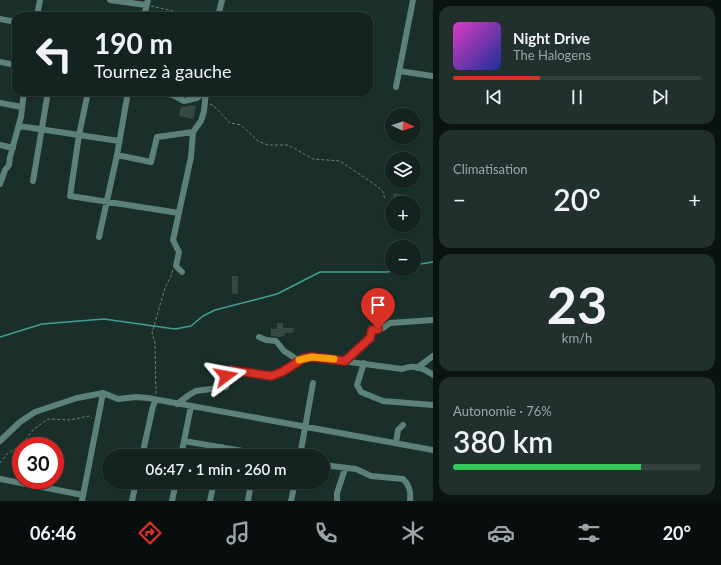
<!DOCTYPE html>
<html lang="fr">
<meta charset="utf-8">
<style>
:root{--surface:#142320;--page:#212f2d;--text:#f1f3f6;--muted:#9da4a5;--line:#33403e;--accent:#d93025}
body{margin:0;font-family:Lato,sans-serif;background:var(--page);color:var(--text);height:100vh;display:flex;flex-direction:column;font-size:15px;white-space:nowrap}
*{box-sizing:border-box;margin:0}
p{font-size:13px;color:var(--muted)}
.icon{flex:none;width:22px;height:22px;fill:none;stroke:currentColor;stroke-width:2;stroke-linecap:round;stroke-linejoin:round}
.map{position:relative;flex:1;overflow:hidden}
.sheet{display:flex;flex-direction:column;gap:6px;padding:6px;background:#0b1312;width:288px}
.sheet>*{flex:none}
.banner{position:absolute;left:12px;top:12px;width:361px;height:84px;border-radius:12px;box-shadow:0 1px 3px #0004,0 0 0 1px var(--line);background:#142320;color:var(--text);overflow:hidden}
.needle{width:26px;rotate:94deg}
.controls{position:absolute;left:385px;top:108px;display:grid;gap:8px}
.controls a{display:grid;place-items:center;width:36px;height:36px;border-radius:50%;background:var(--surface);box-shadow:0 1px 3px #0004,0 0 0 1px var(--line);font-size:20px}
.speed{position:absolute;left:12px;top:437px;display:flex;gap:8px;font-size:20px;font-weight:700;text-align:center}
.speed>*{display:grid;place-content:center;width:52px;height:52px;border-radius:50%;background:var(--surface);box-shadow:0 1px 3px #0004,0 0 0 1px var(--line);line-height:1}
.speed .limit{border:6px solid #d22;background:#fff;color:#111}
.pin{position:absolute;display:grid;place-items:center;width:34px;height:34px;color:#fff;margin:-41px -17px;border-radius:50% 50% 50% 0;rotate:-45deg;box-shadow:0 0 4px #0007}
.pin .icon{rotate:45deg}
.me{position:absolute;width:44px;margin:-22px;rotate:77deg;stroke-linejoin:round;filter:drop-shadow(0 0 3px #0008)}
.turn{display:flex;align-items:center;gap:14px;height:84px;padding:0 16px;font-size:18px}
.turn .icon{width:52px;height:52px;stroke-width:2.5}
.turn b{display:block;font-size:28px;line-height:34px}
.big{font-size:30px;font-weight:600;line-height:1.1}
.sheet .widget{flex:1;display:flex;flex-direction:column;justify-content:center;gap:6px;min-width:0;padding:0 14px;border-radius:12px;background:var(--page)}
.sheet .dial{align-items:center;gap:0}
.dial b{font-size:52px;line-height:1}
.song{display:flex;align-items:center;gap:12px}
.cover{width:48px;height:48px;border-radius:6px;background:linear-gradient(135deg,hsl(310 70% 55%),hsl(230 70% 35%))}
.played{height:4px;border-radius:2px;background:linear-gradient(90deg,var(--accent) 35%,var(--line) 35%)}
.keys{display:flex;justify-content:space-around;direction:ltr}
.heat{display:flex;justify-content:space-between;align-items:center;font-size:22px;direction:ltr}
.charge{height:6px;border-radius:3px;background:linear-gradient(90deg,#34c759 76%,var(--line) 0)}
.trip{position:absolute;left:102px;top:449px;width:228px;height:40px;border-radius:20px;background:var(--surface);box-shadow:0 1px 3px #0004,0 0 0 1px var(--line);font-weight:600;line-height:40px;text-align:center}
.tab-bar{display:flex;height:64px;justify-content:space-around;align-items:center;background:#080e0d;color:var(--muted)}
.tab-bar .icon{width:28px;height:28px}
.tab-bar .selected{color:var(--accent)}
.tab-bar b{font-size:18px;color:var(--text)}
main{display:flex;flex:1;min-height:0}
.map>svg:first-child{display:block}
.lines{fill:none;stroke-linecap:round;stroke-linejoin:round}
.stream{stroke:#42a091;stroke-width:1.5}
.building{fill:#344943}
.path{stroke:#6e7f7b;stroke-width:1;stroke-dasharray:3 2;stroke-linecap:butt}
.minor{stroke:#5b8178;stroke-width:6}
.route-casing{stroke:#8d1f18;stroke-width:10}
.route{stroke:#d93025;stroke-width:7}
.slow{stroke:#f59e0b;stroke-width:7}
</style>
<main>
<div class="map">
<svg width="433" height="501" viewBox="0 0 433 501">
<rect width="100%" height="100%" fill="#1a2f2a"/>
<g class="lines">
<!-- stream -->
<path class="stream" d="M 414,265 L 433,262
M 0,337 L 42,324 L 104,319 L 175,329 L 191,326 L 203,316 L 215,310 L 277,294 L 320,272 L 387,272 L 403,269"/>
</g>
<!-- building -->
<path class="building" d="M 188,105 L 196,106 L 193,119 L 179,116 L 181,106 L 187,107 Z
M 394,193 L 403,195 L 402,198 L 419,202 L 419,203 L 391,203 Z
M 232,276 L 238,276 L 238,294 L 232,294 Z
M 277,323 L 283,323 L 283,328 L 294,328 L 293,333 L 285,333 L 285,336 L 278,337 L 271,336 L 271,329 L 277,329 Z"/>
<g class="lines">
<!-- path -->
<path class="path" d="M 151,6 L 195,16
M 210,104 L 215,107 L 230,123 L 241,125 L 258,141 L 268,145 L 288,145 L 313,159 L 340,161 L 377,186 L 383,192 L 385,199
M 156,394 L 155,343 L 152,333 L 165,288 L 171,276 L 173,269
M 0,463 L 7,454 L 21,445 L 34,429 L 48,419 L 70,420 L 89,416 L 92,418"/>
<!-- minor -->
<path class="minor" d="M 110,0 L 146,5
M 37,16 L 40,0
M 144,16 L 148,0
M 218,16 L 222,0
M 0,19 L 16,22
M 0,62 L 16,65
M 399,71 L 433,76
M 396,87 L 413,0
M 88,92 L 79,135 L 70,196 L 179,213
M 159,92 L 173,95 L 184,101 L 197,98 L 204,92
M 0,103 L 22,107
M 19,126 L 119,141
M 0,145 L 13,148
M 117,155 L 151,162 L 157,137 L 193,132
M 33,181 L 48,92
M 0,184 L 5,170 L 9,165 L 10,157 L 21,117 L 24,92
M 99,237 L 117,155 L 128,92
M 182,272 L 176,266 L 179,252 L 173,240 L 191,157 L 193,132 L 201,121 L 204,111 L 206,92
M 259,337 L 266,340 L 276,341 L 284,351 L 298,360
M 345,361 L 367,341 L 370,338 L 372,330 L 383,328 L 390,323 L 433,320
M 364,363 L 357,385 L 361,392 L 383,401 L 433,405
M 417,368 L 433,356
M 177,404 L 189,395 L 196,391 L 226,387 L 227,373 L 229,370 L 263,376 L 276,375 L 298,360 L 312,357 L 402,369 C 413,364 424,368 433,375
M 0,441 L 20,422 L 35,412 L 77,398 L 103,393 L 118,399 L 136,397 L 148,398 L 433,450
M 184,441 L 271,456
M 396,443 L 398,430 L 403,425
M 142,456 L 153,406 L 156,400
M 181,456 L 191,406
M 220,456 L 222,447
M 300,456 L 313,383
M 323,465 L 356,469 L 371,476 L 403,479 C 410,485 411,492 410,501
M 0,479 L 83,495
M 82,501 L 103,393
M 132,501 L 136,482
M 172,501 L 176,482
M 210,501 L 214,482
M 248,501 L 251,482
M 291,501 L 295,482
M 337,501 L 337,493 L 345,469"/>
</g>
<g class="lines">
<!-- route casing -->
<g class="route-casing">
<path id="route" d="M 226,376 L 228,371 L 231,370 L 271,376 L 282,372 L 304,358 L 312,357 L 345,361 L 370,338 L 372,330 L 378,329"/>
</g>
<!-- route -->
<use href="#route" class="route"/>
<!-- slow -->
<path class="slow" d="M 299,360 L 312,357 L 334,359"/>
</g>
</svg>
<div class="controls">
<a><svg class="needle" viewBox="-14 -14 28 28"><path d="M0-13l5 13h-10z" fill="#e53935"/><path d="M0 13l5-13h-10z" fill="#9da4a5"/></svg></a>
<a><svg class="icon" aria-label="layers" viewBox="0 0 24 24"><path d="M12 4l9 5-9 5-9-5zM3 14l9 5 9-5"/></svg></a>
<a>+</a>
<a>−</a>
</div>
<div class="speed"><div class="limit">30</div></div>
<div class="pin" style="left:378px;top:329px;background:#d93025"><svg class="icon" aria-label="arrive" viewBox="0 0 24 24"><path d="M6 21V4h12l-3 4 3 4H6"/></svg></div>
<svg class="me" style="left:226px;top:376px" viewBox="-20 -20 40 40"><path d="M0-17L14 15 0 8-14 15z" fill="#d93025" stroke="#fff" stroke-width="4"/></svg>
<div class="trip">06:47 · 1 min · 260 m</div>
<div class="banner">
<div class="turn"><svg class="icon" aria-label="left" viewBox="0 0 24 24"><path d="M17 20v-9H6M10 6l-5 5 5 5"/></svg><div><b>190 m</b>Tournez à gauche</div></div>
</div>
</div>
<section class="sheet">
<div class="widget">
<div class="song"><i class="cover"></i><div><b>Night Drive</b><p>The Halogens</p></div></div>
<div class="played"></div>
<div class="keys"><svg class="icon" aria-label="previous" viewBox="0 0 24 24"><path d="M18 5L8 12l10 7zM5 5v14"/></svg><svg class="icon" aria-label="pause" viewBox="0 0 24 24"><path d="M8 5v14M16 5v14"/></svg><svg class="icon" aria-label="next" viewBox="0 0 24 24"><path d="M6 5l10 7-10 7zM19 5v14"/></svg></div>
</div>
<div class="widget"><p>Climatisation</p>
<div class="heat"><a>−</a><b class="big">20°</b><a>+</a></div>
</div>
<div class="widget dial"><b>23</b><p>km/h</p></div>
<div class="widget"><p>Autonomie · 76%</p><b class="big">380 km</b><div class="charge"></div></div>
</section>
</main>
<nav class="tab-bar">
<b>06:46</b>
<svg class="icon selected" aria-label="directions" viewBox="0 0 24 24"><path d="M12 3l9 9-9 9-9-9zM9 14v-3h6M13 9l2 2-2 2"/></svg>
<svg class="icon" aria-label="music" viewBox="0 0 24 24"><path d="M9 18V5l10-2v13"/><circle cx="6" cy="18" r="3"/><circle cx="16" cy="16" r="3"/></svg>
<svg class="icon" aria-label="phone" viewBox="0 0 24 24"><path d="M5 4h4l2 5-3 2q2 4 5 5l2-3 5 2v4C11 20 4 13 5 4z"/></svg>
<svg class="icon" aria-label="climate" viewBox="0 0 24 24"><path d="M12 3v18M4 7l16 10M4 17L20 7"/></svg>
<svg class="icon" aria-label="car" viewBox="0 0 24 24"><path d="M5 17H2v-5l4-1 3-4h7l3 4 3 1v5h-3M9 17h6M6 11h13"/><circle cx="7" cy="17" r="2"/><circle cx="17" cy="17" r="2"/></svg>
<svg class="icon" aria-label="filters" viewBox="0 0 24 24"><path d="M4 7h16M4 17h16"/><circle cx="9" cy="7" r="2"/><circle cx="15" cy="17" r="2"/></svg>
<b>20°</b>
</nav>
